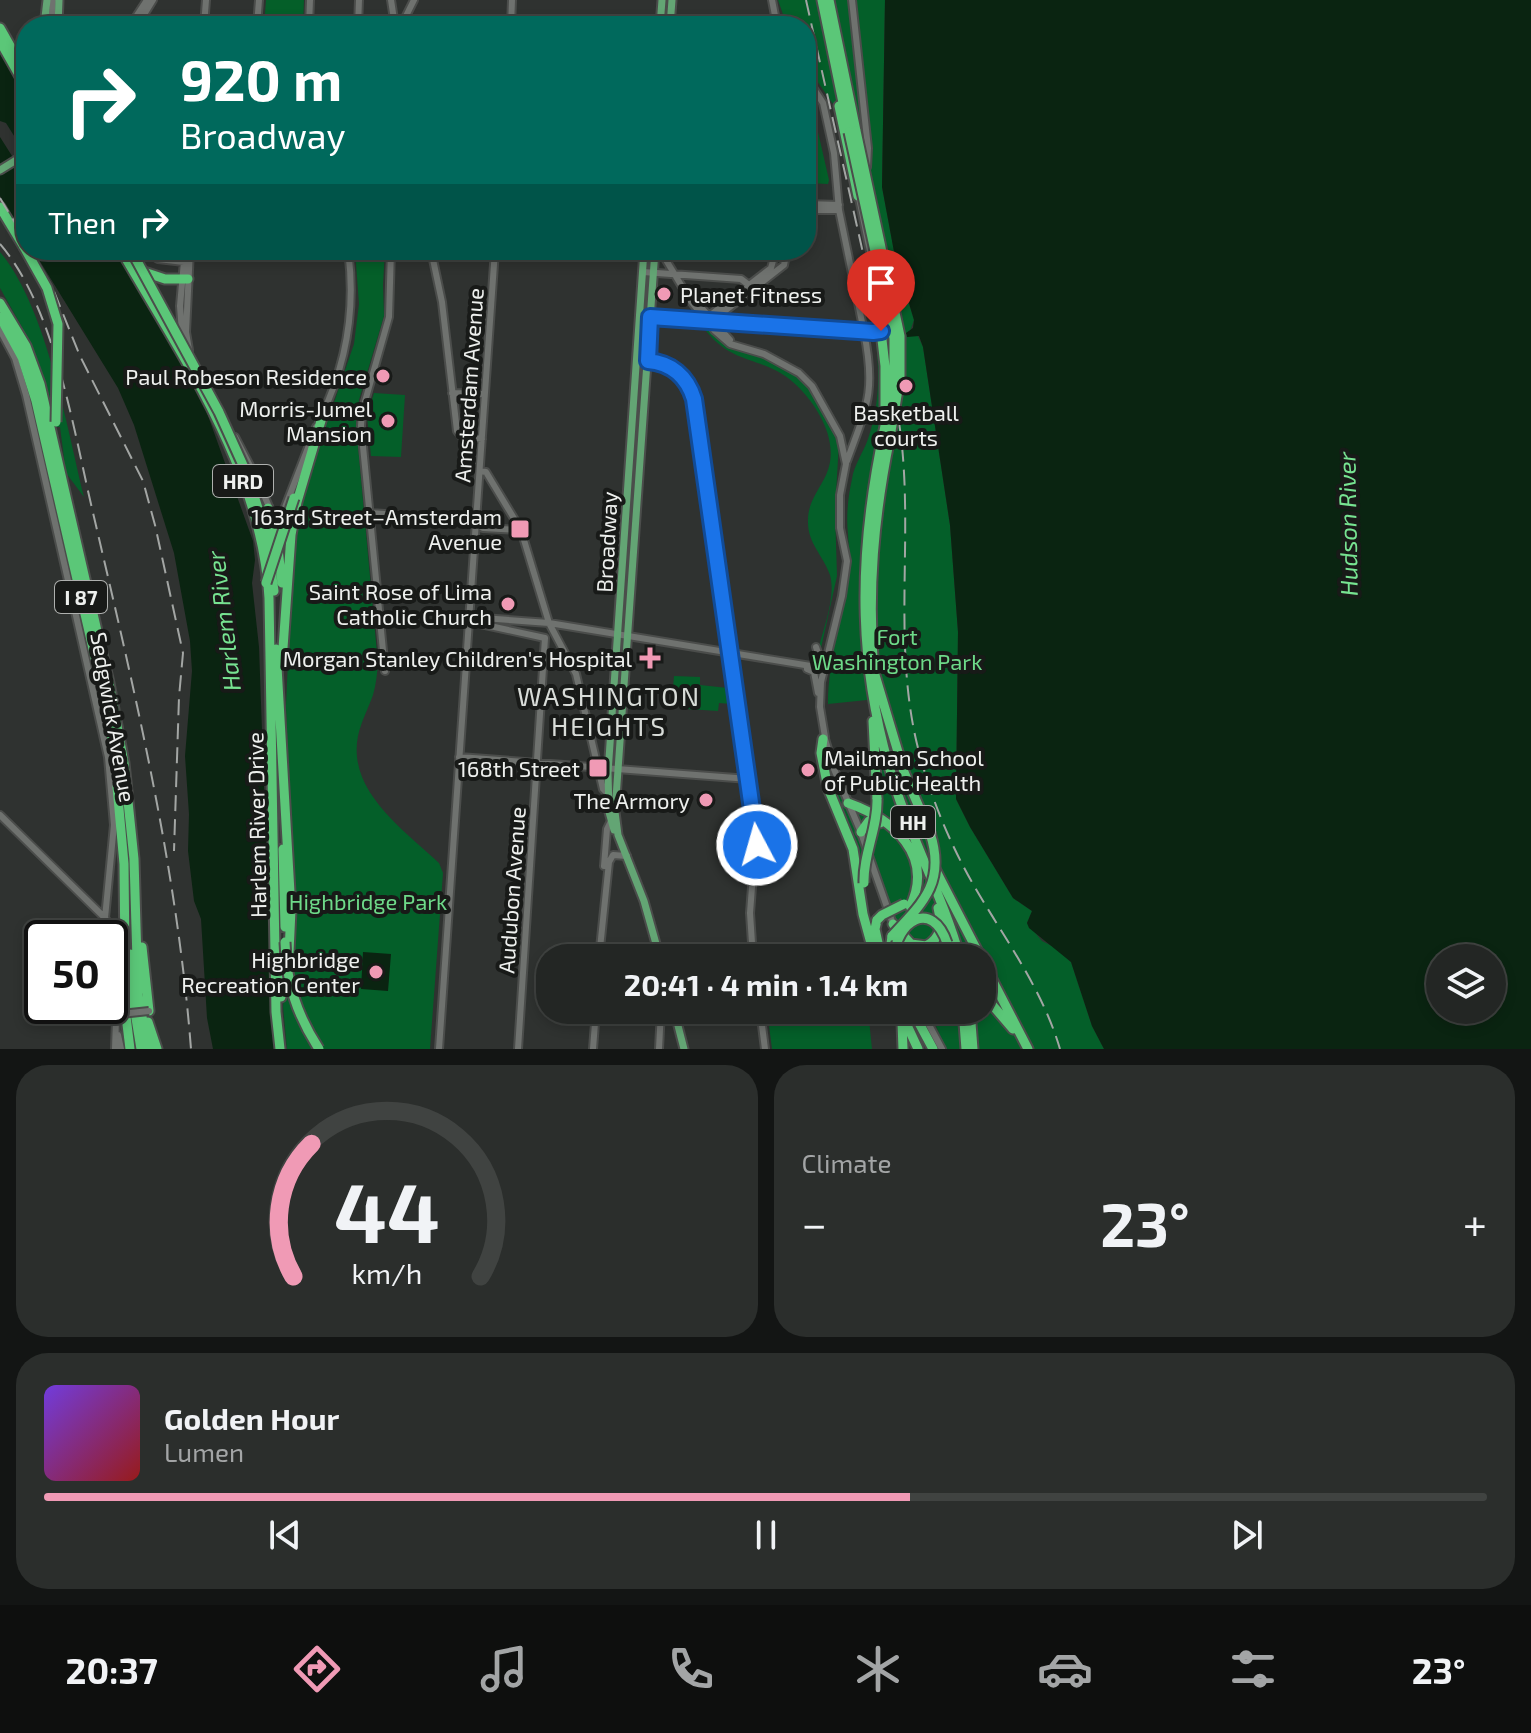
<!DOCTYPE html>
<meta charset="utf-8">
<style>
:root{--surface:#232624;--page:#2b2e2c;--text:#f1f3f6;--muted:#a3a5a6;--line:#404341;--accent:#f09ab5}
body{margin:0;font-family:"Exo 2",sans-serif;background:var(--page);color:var(--text);height:100vh;display:flex;flex-direction:column;font-size:30px;white-space:nowrap}
*{box-sizing:border-box;margin:0}
p{font-size:26px;color:var(--muted)}
.icon{flex:none;width:44px;height:44px;fill:none;stroke:currentColor;stroke-width:2;stroke-linecap:round;stroke-linejoin:round}
.map{position:relative;height:1049px;overflow:hidden}
.side{display:flex;flex-direction:column;gap:16px;padding:16px;background:#131514;flex:1}
.side>*{flex:none}
.hud{position:absolute;left:16px;top:16px;width:800px;height:244px;border-radius:32px;box-shadow:0 4px 12px #0003,0 0 0 2px var(--line);background:#00695c;color:#fff;overflow:hidden}
.controls{position:absolute;left:1426px;top:944px;display:grid;gap:16px}
.controls a{display:grid;place-items:center;width:80px;height:80px;border-radius:50%;background:var(--surface);box-shadow:0 4px 12px #0003,0 0 0 2px var(--line);font-size:40px}
.speed{position:absolute;left:24px;top:920px;display:flex;gap:16px;font-size:40px;font-weight:700;text-align:center}
.speed>*{display:grid;place-content:center;width:104px;height:104px;border-radius:50%;background:var(--surface);box-shadow:0 4px 12px #0003,0 0 0 2px var(--line);line-height:1}
.speed .limit{border:4px solid #111;border-radius:12px;background:#fff;color:#111}
.pin{position:absolute;display:grid;place-items:center;width:68px;height:68px;color:#fff;margin:-82px -34px;border-radius:50% 50% 50% 0;rotate:-45deg;box-shadow:0 0 8px #0007}
.pin .icon{rotate:45deg}
.me{position:absolute;width:88px;margin:-44px;rotate:354deg;stroke-linejoin:round;filter:drop-shadow(0 0 6px #0008)}
.turn{display:flex;align-items:center;gap:28px;height:168px;padding:0 32px;font-size:36px}
.turn .icon{width:104px;height:104px;stroke-width:2.5}
.turn b{display:block;font-size:56px;line-height:68px}
.then{display:flex;align-items:center;height:76px;padding:0 32px;background:#0003;gap:16px;font-size:30px}
.big{font-size:60px;font-weight:700;line-height:1.1}
.side .widget{flex:1;display:flex;flex-direction:column;justify-content:center;gap:12px;min-width:0;padding:0 28px;border-radius:32px;background:var(--page)}
.side .dial{align-items:center;gap:0}
.dial svg{height:208px;overflow:visible;fill:none;stroke:var(--line);stroke-width:7;stroke-linecap:round;text-anchor:middle}
.dial text{fill:var(--text);stroke:none}
.song{display:flex;align-items:center;gap:24px}
.cover{width:96px;height:96px;border-radius:12px;background:linear-gradient(135deg,hsl(260 70% 55%),hsl(0 70% 35%))}
.played{height:8px;border-radius:4px;background:linear-gradient(90deg,var(--accent) 60%,var(--line) 60%)}
.keys{display:flex;justify-content:space-around;direction:ltr}
.heat{display:flex;justify-content:space-between;align-items:center;font-size:44px;direction:ltr}
.side .tiles{flex:1;display:grid;gap:16px;grid-template-columns:1fr 1fr}
.widget:last-child{grid-column:span 2}
.trip{position:absolute;left:536px;top:944px;width:460px;height:80px;border-radius:32px;background:var(--surface);box-shadow:0 4px 12px #0003,0 0 0 2px var(--line);font-weight:700;line-height:80px;text-align:center}
.tab-bar{display:flex;height:128px;justify-content:space-around;align-items:center;background:#0e0f0e;color:var(--muted)}
.tab-bar .icon{width:56px;height:56px}
.tab-bar .current{color:var(--accent)}
.tab-bar b{font-size:36px;color:var(--text)}
.map>svg:first-child{display:block}
.green{fill:#045f29}
.water{fill:#0a2411;fill-rule:evenodd}
.lines{fill:none;stroke-linecap:round;stroke-linejoin:round}
.secondary-casing{stroke:#4b4d4b;stroke-width:10}
.primary-casing{stroke:#4b4d4b;stroke-width:11}
.highway-casing{stroke:#4b4d4b;stroke-width:13}
.secondary{stroke:#6f726f;stroke-width:6}
.primary{stroke:#63a574;stroke-width:7}
.highway{stroke:#5bc778;stroke-width:9}
.rail{stroke:#a3a6a4;stroke-width:2;stroke-dasharray:16 8;stroke-linecap:butt}
.secondary-bridge-casing{stroke:#4b4d4b;stroke-width:10;stroke-linecap:butt}
.highway-bridge-casing{stroke:#4b4d4b;stroke-width:13;stroke-linecap:butt}
.secondary-bridge{stroke:#6f726f;stroke-width:6}
.highway-bridge{stroke:#5bc778;stroke-width:9}
.route-casing{stroke:#114b97;stroke-width:20}
.route{stroke:#1a73e8;stroke-width:14}
.poi-dot{fill:#f09ab5;stroke:#181a18;stroke-width:3}
.labels{text-anchor:middle;dominant-baseline:central;stroke-width:8;stroke-linejoin:round;paint-order:stroke}
.shield{fill:#181a18;stroke:#aeb0ae;stroke-width:2}
.shield-label{font-size:20px;font-weight:bold;fill:#eef0ee}
.poi-label{font-size:22px;fill:#eef0ee;stroke:#181a18;text-anchor:end}
.street-label{font-size:22px;fill:#eef0ee;stroke:#181a18}
.park-label{font-size:22px;fill:#6eda89;stroke:#181a18}
.water-label{font-size:24px;font-style:italic;fill:#77e391;stroke:#181a18}
.quarter-label{font-size:26px;letter-spacing:2px;fill:#d8dcd8;stroke:#181a18}
</style>
<div class="map">
<svg width="1531" height="1049" viewBox="0 0 1531 1049">
<rect width="100%" height="100%" fill="#2f3230"/>
<!-- green -->
<path class="green" d="M 266,0 L 304,0 L 303,26 L 264,26 Z
M 778,0 L 885,0 L 882,187 L 895,257 L 914,320 L 908,337 L 917,334 L 923,347 L 950,525 L 958,632 L 956,799 L 970,827 L 1013,898 L 1032,911 L 1027,923 L 1042,941 L 1054,947 L 1071,962 L 1092,1026 L 1104,1049 L 946,1049 L 929,1010 L 982,1010 L 982,958 L 907,958 L 903,940 L 876,863 L 860,868 L 831,790 L 830,773 L 848,813 L 860,811 L 880,818 L 877,727 L 867,700 L 828,704 C 828,657 845,611 850,565 C 851,554 848,544 848,534 C 846,516 848,497 852,479 C 854,465 863,453 868,439 C 879,406 880,377 876,343 L 902,338 L 852,100 L 833,104 L 806,65 L 806,26 L 787,26 Z
M 818,132 L 829,180 L 828,184 L 806,183 L 809,155 L 808,133 Z
M 355,250 L 385,250 L 383,285 L 384,316 L 359,400 L 356,424 L 378,664 C 377,674 376,685 373,695 C 368,709 361,722 358,736 C 347,791 404,830 439,863 L 443,873 L 430,1049 L 287,1049 L 283,1007 L 293,878 L 286,706 L 293,549 L 305,487 L 354,344 L 359,304 Z
M 0,252 C 46,306 67,427 84,497 L 66,473 L 60,427 L 54,427 L 37,362 L 22,327 L 0,288 Z
M 706,325 L 722,341 L 793,371 L 814,394 L 831,421 L 839,442 L 835,511 L 837,576 L 821,648 L 819,647 C 824,626 836,597 830,575 C 823,555 807,543 808,520 C 808,502 819,490 826,475 C 841,443 818,405 794,383 C 763,355 732,367 703,327 Z
M 374,393 L 405,395 L 401,457 L 371,456 L 367,416 Z
M 674,676 L 700,677 L 700,685 L 728,688 L 731,704 L 719,703 L 718,711 L 687,709 L 687,699 L 672,698 Z
M 767,1010 L 868,1010 L 872,1049 L 772,1049 Z"/>
<!-- water -->
<path class="water" d="M 885,0 L 1531,0 L 1531,1049 L 1104,1049 L 1092,1026 L 1071,962 L 1029,928 L 1027,923 L 1032,911 L 1013,898 L 970,827 L 956,799 L 958,632 L 950,525 L 923,347 L 919,336 L 907,337 L 906,333 L 913,328 L 914,320 L 895,257 L 882,187 ZM 1492,958 L 1492,1010 L 1440,1010 L 1440,958 Z
M 0,49 L 26,99 L 26,155 L 6,123 L 0,121 Z
M 0,137 L 26,178 L 26,238 L 0,196 Z
M 33,250 L 117,250 L 202,399 L 253,541 L 255,560 L 252,583 L 259,647 L 272,1010 L 276,1049 L 213,1049 L 207,1018 L 201,919 L 194,901 L 188,851 L 189,814 L 185,756 L 192,671 L 190,641 L 174,553 L 134,425 L 118,388 Z
M 363,952 L 391,954 L 388,991 L 361,989 Z"/>
<g class="lines">
<!-- secondary casing -->
<g class="secondary-casing">
<path id="secondary" d="M 391,0 L 395,26
M 772,0 L 777,26
M 852,0 L 868,148 L 867,167
M 51,26 L 53,0
M 130,26 L 147,0
M 137,26 L 153,0
M 204,26 L 206,0
M 257,26 L 259,0
M 309,26 L 310,0
M 358,26 L 359,0
M 395,26 L 403,22 L 414,0
M 511,26 L 512,0
M 806,77 L 823,103 L 834,153 L 839,210 L 863,327
M 858,193 L 884,320 L 881,331
M 806,204 L 839,205
M 806,210 L 839,210
M 143,250 L 158,259 L 184,262
M 185,250 L 180,306 L 182,332 L 186,332
M 431,250 L 442,302 L 457,431 L 461,436 L 482,439
M 660,250 L 690,300 L 715,331 L 730,344 L 764,354 L 799,373 L 812,386 L 840,436 L 846,464 L 840,495 L 840,528 L 847,561 L 842,596 L 821,682 L 820,707 L 825,737
M 643,272 L 741,279 L 754,289
M 690,295 L 730,340
M 639,316 L 870,332
M 704,320 L 771,268 L 776,250
M 712,321 L 784,265 L 787,250
M 0,330 L 15,358 L 26,395 L 108,757 L 114,825 L 105,918 L 109,924 L 117,990 L 115,1049
M 189,350 L 186,332 L 190,250
M 636,361 C 664,362 685,369 694,399 L 756,835 L 750,913 L 753,958
M 452,393 L 484,394
M 321,417 C 346,365 356,308 348,250
M 235,437 L 258,481 L 273,516 L 279,518 L 282,515 L 316,427
M 847,461 C 867,406 876,392 864,332
M 480,471 L 486,472 L 521,530 L 549,623 L 576,674 L 603,789 L 608,794
M 370,513 L 470,520 L 483,528 L 521,530
M 469,617 L 549,623 L 823,668
M 469,617 L 476,623 L 545,638
M 816,647 L 823,668
M 807,669 L 814,672 L 818,693
M 385,671 L 361,426 L 362,412 L 389,317 L 391,250
M 825,739 L 834,769 L 860,830 L 894,927
M 459,757 L 749,779
M 0,815 L 105,918
M 604,866 L 607,829 L 611,821
M 898,941 L 903,958
M 599,958 L 609,862 L 613,855 L 627,856
M 760,1010 L 765,1049
M 921,1010 L 942,1049
M 118,1035 L 121,1049
M 439,1049 L 495,250
M 518,1049 L 545,638
M 593,1049 L 596,1010
M 659,1049 L 661,1010"/>
</g>
<!-- primary casing -->
<g class="primary-casing">
<path id="primary" d="M 44,26 L 47,0
M 58,26 L 59,0
M 660,26 L 662,0
M 670,26 L 672,0
M 0,170 L 26,154
M 655,250 L 615,812 L 618,835 L 644,901 L 660,958
M 614,830 L 609,812 L 608,773 L 644,250
M 674,1010 L 684,1049"/>
</g>
<!-- highway casing -->
<g class="highway-casing">
<path id="highway" d="M 822,0 L 849,132
M 829,0 L 856,131
M 0,28 L 26,74
M 0,41 L 26,87
M 839,106 L 858,196
M 0,207 L 24,247
M 121,250 C 183,358 262,470 269,598 L 276,1012 L 280,1049
M 141,271 L 165,279 L 188,279
M 0,303 L 26,346 L 40,384 L 109,683 L 124,763 L 134,859 L 138,995 L 148,1049
M 0,317 L 22,357 L 36,401 L 105,701 L 122,792
M 884,431 C 857,558 856,674 899,798 C 918,852 945,903 960,958
M 247,474 L 266,533 L 274,591
M 268,508 L 278,549 L 282,583
M 276,649 L 291,910 L 289,952 L 281,997
M 282,662 L 291,535 L 297,502 L 323,414
M 874,672 C 867,591 874,516 890,437
M 875,675 L 904,772 L 930,833
M 873,721 L 877,799
M 823,739 L 821,753 L 828,788 L 853,849 L 863,914 L 875,958
M 117,787 L 124,864 L 125,959
M 848,803 C 893,819 935,855 910,907
M 861,832 L 869,821 L 880,823
M 283,849 L 285,927
M 933,865 L 981,958
M 877,920 L 875,929 L 880,952
M 893,924 L 911,944 L 926,946 C 942,938 942,924 938,908
M 947,943 L 951,958
M 903,944 L 915,953 L 928,958
M 142,947 L 149,1011
M 130,954 L 133,1000 L 141,1049
M 889,958 L 892,936
M 982,960 L 1028,1049
M 125,974 L 125,1008 L 130,1049
M 982,993 L 1013,1029
M 900,1010 L 918,1049
M 912,1010 L 933,1049
M 927,1010 C 937,1020 948,1022 957,1010
M 963,1010 L 966,1049
M 970,1010 L 973,1049
M 148,1022 L 157,1049
M 902,1023 L 903,1049"/>
</g>
<!-- secondary -->
<use href="#secondary" class="secondary"/>
<!-- primary -->
<use href="#primary" class="primary"/>
<!-- highway -->
<use href="#highway" class="highway"/>
<!-- rail -->
<path class="rail" d="M 806,0 C 826,90 847,181 867,271 C 879,326 894,381 901,437 C 913,539 893,643 917,744 C 929,793 948,840 973,884 C 1004,938 1042,988 1060,1049
M 0,198 L 26,241
M 0,244 C 56,309 74,434 94,517 C 135,693 177,868 191,1049
M 31,250 L 53,289 L 80,356 L 143,481 L 155,525 L 183,653 L 179,697 L 174,851"/>
<!-- secondary-bridge casing -->
<g class="secondary-bridge-casing">
<path id="secondary-bridge" d="M 863,327 L 864,332
M 121,1014 L 149,1011"/>
</g>
<!-- highway-bridge casing -->
<g class="highway-bridge-casing">
<path id="highway-bridge" d="M 856,131 L 900,336 L 900,378 L 890,437
M 849,132 L 894,338 L 894,377 L 884,431
M 24,247 L 47,288 L 58,324 L 56,422
M 131,250 L 219,412 L 247,474
M 881,331 L 885,366 L 885,407
M 266,583 L 294,498
M 864,883 C 863,854 878,828 877,799
M 877,920 L 882,915 L 904,904
M 892,936 C 923,903 946,882 930,833
M 285,942 C 286,982 297,1015 319,1049
M 894,958 C 896,921 932,898 947,943"/>
</g>
<!-- secondary-bridge -->
<use href="#secondary-bridge" class="secondary-bridge"/>
<!-- highway-bridge -->
<use href="#highway-bridge" class="highway-bridge"/>
</g>
<g class="lines">
<!-- route casing -->
<g class="route-casing">
<path id="route" d="M 757,845 L 694,399 C 687,376 671,363 648,361 L 650,317 L 873,332 L 881,331"/>
</g>
<!-- route -->
<use href="#route" class="route"/>
</g>
<!-- markers -->
<g class="poi-dot">
<circle cx="664" cy="294" r="8"/>
<circle cx="383" cy="376" r="8"/>
<circle cx="906" cy="386" r="8"/>
<circle cx="388" cy="421" r="8"/>
<rect x="510" y="519" width="20" height="20" rx="4"/>
<circle cx="508" cy="604" r="8"/>
<path d="M646 646h8v8h8v8h-8v8h-8v-8h-8v-8h8z"/>
<rect x="588" y="758" width="20" height="20" rx="4"/>
<circle cx="808" cy="770" r="8"/>
<circle cx="706" cy="800" r="8"/>
<circle cx="376" cy="972" r="8"/>
</g>
<g class="labels">
<!-- shield labels -->
<g class="shield">
<rect x="213" y="465" width="60" height="32" rx="6"/>
<rect x="55" y="581" width="52" height="32" rx="6"/>
<rect x="891" y="806" width="44" height="32" rx="6"/>
</g>
<g class="shield-label">
<text x="243" y="481">HRD</text>
<text x="81" y="597">I 87</text>
<text x="913" y="822">HH</text>
</g>
<!-- poi labels -->
<g class="poi-label">
<text x="680" y="294" text-anchor="start">Planet Fitness</text>
<text x="367" y="376">Paul Robeson Residence</text>
<text x="372" y="408">Morris-Jumel<tspan x="372" dy="25">Mansion</tspan></text>
<text x="906" y="412" text-anchor="middle">Basketball<tspan x="906" dy="25">courts</tspan></text>
<text x="502" y="516">163rd Street–Amsterdam<tspan x="502" dy="25">Avenue</tspan></text>
<text x="492" y="591">Saint Rose of Lima<tspan x="492" dy="25">Catholic Church</tspan></text>
<text x="632" y="658">Morgan Stanley Children's Hospital</text>
<text x="824" y="757" text-anchor="start">Mailman School<tspan x="824" dy="25">of Public Health</tspan></text>
<text x="580" y="768">168th Street</text>
<text x="690" y="800">The Armory</text>
<text x="360" y="959">Highbridge<tspan x="360" dy="25">Recreation Center</tspan></text>
</g>
<!-- street labels -->
<g class="street-label">
<text transform="translate(468 385) rotate(-86)">Amsterdam Avenue</text>
<text transform="translate(606 542) rotate(-87)">Broadway</text>
<text transform="translate(114 717) rotate(80)">Sedgwick Avenue</text>
<text transform="translate(256 825) rotate(-91)">Harlem River Drive</text>
<text transform="translate(511 890) rotate(-86)">Audubon Avenue</text>
</g>
<!-- park labels -->
<g class="park-label">
<text x="897" y="636">Fort<tspan x="897" dy="25">Washington Park</tspan></text>
<text x="368" y="901">Highbridge Park</text>
</g>
<!-- water labels -->
<g class="water-label">
<text transform="translate(1347 524) rotate(-91)">Hudson River</text>
<text transform="translate(223 621) rotate(-97)">Harlem River</text>
</g>
<!-- quarter labels -->
<g class="quarter-label">
<text x="609" y="695">WASHINGTON<tspan x="609" dy="30">HEIGHTS</tspan></text>
</g>
</g>
</svg>
<div class="controls">
<a><svg class="icon" aria-label="layers" viewBox="0 0 24 24"><path d="M12 4l9 5-9 5-9-5zM3 14l9 5 9-5"/></svg></a>
</div>
<div class="speed"><div class="limit">50</div></div>
<div class="pin" style="left:881px;top:331px;background:#d93025"><svg class="icon" aria-label="arrive" viewBox="0 0 24 24"><path d="M6 21V4h12l-3 4 3 4H6"/></svg></div>
<svg class="me" style="left:757px;top:845px" viewBox="-20 -20 40 40"><circle r="17" fill="#1a73e8" stroke="#fff" stroke-width="3"/><path d="M0-11L8 9 0 5-8 9z" fill="#fff"/></svg>
<div class="trip">20:41 · 4 min · 1.4 km</div>
<div class="hud">
<div class="turn"><svg class="icon" aria-label="right" viewBox="0 0 24 24"><path d="M7 20v-9h11M14 6l5 5-5 5"/></svg><div><b>920 m</b>Broadway</div></div>
<div class="then">Then<svg class="icon" aria-label="right" viewBox="0 0 24 24"><path d="M7 20v-9h11M14 6l5 5-5 5"/></svg></div>
</div>
</div>
<section class="side">
<div class="tiles">
<div class="widget dial"><svg viewBox="0 0 100 80">
<path d="M14 69A42 42 0 1 1 86 69"/>
<path d="M14 69A42 42 0 0 1 21 18" stroke="#f09ab5"/>
<text x="50" y="56" font-size="32" font-weight="700">44</text>
<text x="50" y="72" font-size="11">km/h</text>
</svg></div>
<div class="widget"><p>Climate</p>
<div class="heat"><a>−</a><b class="big">23°</b><a>+</a></div>
</div>
<div class="widget">
<div class="song"><i class="cover"></i><div><b>Golden Hour</b><p>Lumen</p></div></div>
<div class="played"></div>
<div class="keys"><svg class="icon" aria-label="previous" viewBox="0 0 24 24"><path d="M18 5L8 12l10 7zM5 5v14"/></svg><svg class="icon" aria-label="pause" viewBox="0 0 24 24"><path d="M8 5v14M16 5v14"/></svg><svg class="icon" aria-label="next" viewBox="0 0 24 24"><path d="M6 5l10 7-10 7zM19 5v14"/></svg></div>
</div>
</div>
</section>
<nav class="tab-bar">
<b>20:37</b>
<svg class="icon current" aria-label="directions" viewBox="0 0 24 24"><path d="M12 3l9 9-9 9-9-9zM9 14v-3h6M13 9l2 2-2 2"/></svg>
<svg class="icon" aria-label="music" viewBox="0 0 24 24"><path d="M9 18V5l10-2v13"/><circle cx="6" cy="18" r="3"/><circle cx="16" cy="16" r="3"/></svg>
<svg class="icon" aria-label="phone" viewBox="0 0 24 24"><path d="M5 4h4l2 5-3 2q2 4 5 5l2-3 5 2v4C11 20 4 13 5 4z"/></svg>
<svg class="icon" aria-label="climate" viewBox="0 0 24 24"><path d="M12 3v18M4 7l16 10M4 17L20 7"/></svg>
<svg class="icon" aria-label="car" viewBox="0 0 24 24"><path d="M5 17H2v-5l4-1 3-4h7l3 4 3 1v5h-3M9 17h6M6 11h13"/><circle cx="7" cy="17" r="2"/><circle cx="17" cy="17" r="2"/></svg>
<svg class="icon" aria-label="filters" viewBox="0 0 24 24"><path d="M4 7h16M4 17h16"/><circle cx="9" cy="7" r="2"/><circle cx="15" cy="17" r="2"/></svg>
<b>23°</b>
</nav>
